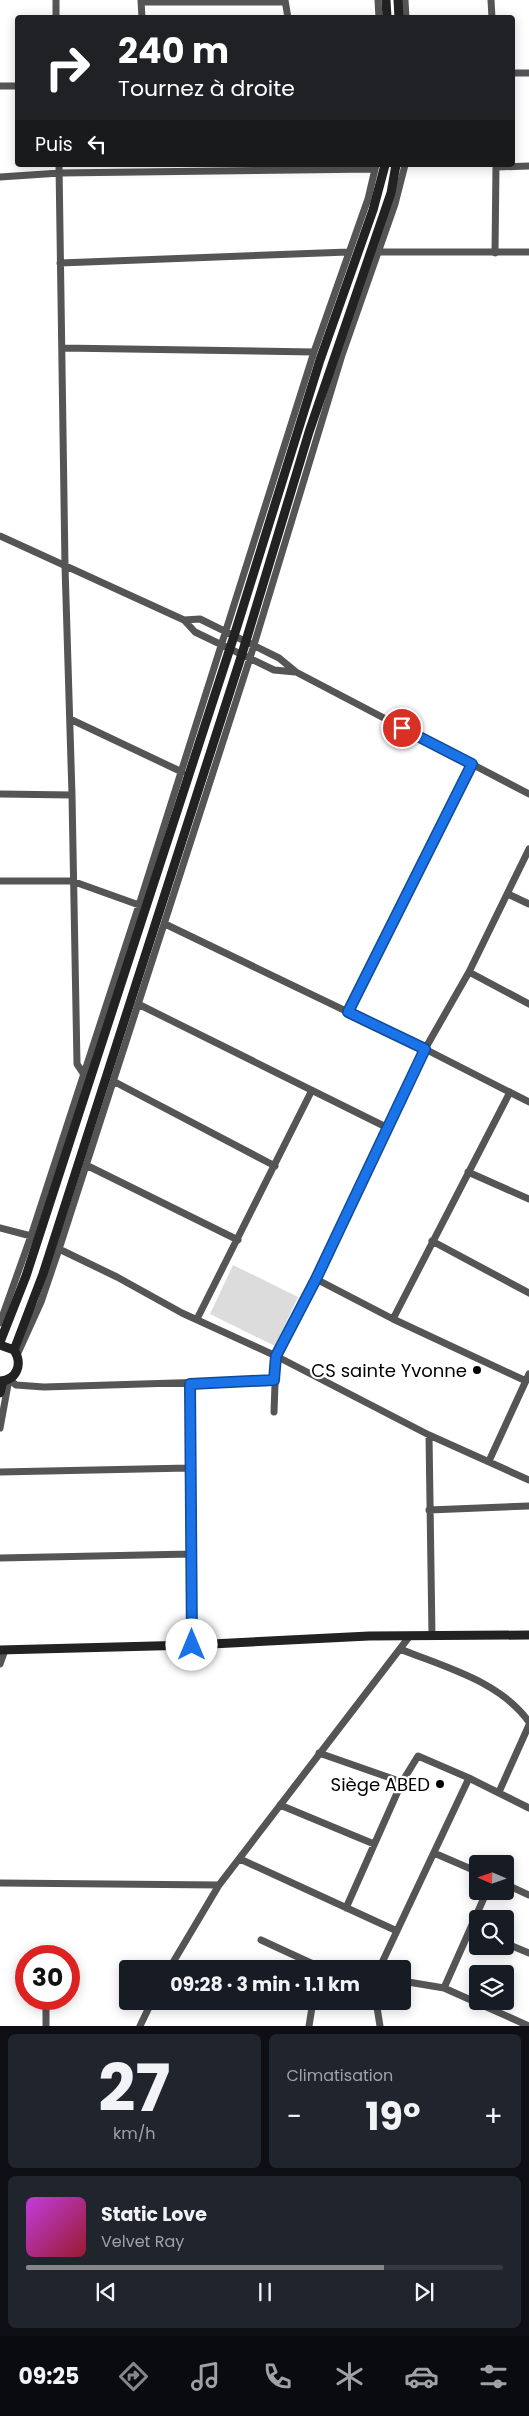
<!DOCTYPE html>
<html lang="fr">
<meta charset="utf-8">
<style>
:root{--surface:#171b24;--page:#20242c;--text:#f1f3f6;--muted:#9ea1a6;--line:#363941;--accent:#858687}
body{margin:0;font-family:Poppins,sans-serif;background:var(--page);color:var(--text);height:100vh;display:flex;flex-direction:column;font-size:19px;white-space:nowrap}
*{box-sizing:border-box;margin:0}
p{font-size:16px;color:var(--muted)}
.icon{flex:none;width:28px;height:28px;fill:none;stroke:currentColor;stroke-width:2;stroke-linecap:round;stroke-linejoin:round}
.map{position:relative;height:2026px;overflow:hidden}
.side{display:flex;flex-direction:column;gap:8px;padding:8px;background:#0d0f14;flex:1}
.side>*{flex:none}
.top-card{position:absolute;left:15px;top:15px;width:500px;height:152px;border-radius:5px;box-shadow:0 2px 12px #0003;background:#202124;color:#fff;overflow:hidden}
.needle{width:32px;rotate:272deg}
.controls{position:absolute;left:469px;top:1855px;display:grid;gap:10px}
.controls a{display:grid;place-items:center;width:45px;height:45px;border-radius:5px;background:var(--surface);box-shadow:0 2px 12px #0003;font-size:25px}
.speed{position:absolute;left:15px;top:1945px;display:flex;gap:10px;font-size:25px;font-weight:700;text-align:center}
.speed>*{display:grid;place-content:center;width:65px;height:65px;border-radius:50%;background:var(--surface);box-shadow:0 2px 12px #0003;line-height:1}
.speed .limit{border:8px solid #d22;background:#fff;color:#111}
.pin{position:absolute;display:grid;place-items:center;width:42px;height:42px;color:#fff;margin:-21px;border:2px solid #fff;border-radius:50%;box-shadow:0 1px 5px #0007}
.me{position:absolute;width:55px;margin:-28px;rotate:0deg;stroke-linejoin:round;filter:drop-shadow(0 0 4px #0008)}
.turn{display:flex;align-items:center;gap:18px;height:105px;padding:0 20px;font-size:22px}
.turn .icon{width:65px;height:65px;stroke-width:2.5}
.turn b{display:block;font-size:35px;line-height:42px}
.then{display:flex;align-items:center;height:48px;padding:0 20px;background:#0003;gap:10px;font-size:19px}
.big{font-size:38px;font-weight:700;line-height:1.1}
.side .tile{flex:1;display:flex;flex-direction:column;justify-content:center;gap:8px;min-width:0;padding:0 18px;border-radius:8px;background:var(--page)}
.side .dial{align-items:center;gap:0}
.dial b{font-size:65px;line-height:1}
.song{display:flex;align-items:center;gap:15px}
.cover{width:60px;height:60px;border-radius:8px;background:linear-gradient(135deg,hsl(290 70% 55%),hsl(350 70% 35%))}
.played{height:5px;border-radius:2px;background:linear-gradient(90deg,var(--accent) 75%,var(--line) 75%)}
.keys{display:flex;justify-content:space-around;direction:ltr}
.heat{display:flex;justify-content:space-between;align-items:center;font-size:28px;direction:ltr}
.side .tiles{flex:1;display:grid;gap:8px;grid-template-columns:1fr 1fr}
.tile:last-child{grid-column:span 2}
.trip{position:absolute;left:119px;top:1960px;width:292px;height:50px;border-radius:5px;background:var(--surface);box-shadow:0 2px 12px #0003;font-weight:700;line-height:50px;text-align:center}
.tabs{display:flex;height:80px;justify-content:space-around;align-items:center;background:#090b0e;color:var(--muted)}
.tabs .icon{width:35px;height:35px}
.tabs .active{color:var(--accent)}
.tabs b{font-size:22px;color:var(--text)}
.map>svg:first-child{display:block}
.green{fill:#dcdcdc}
.lines{fill:none;stroke-linecap:round;stroke-linejoin:round}
.street{stroke:#555;stroke-width:7}
.secondary{stroke:#222;stroke-width:9}
.route-casing{stroke:#114b97;stroke-width:12}
.route{stroke:#1a73e8;stroke-width:9}
.poi-dot{fill:#000;stroke:#fff;stroke-width:2}
.labels{text-anchor:middle;dominant-baseline:central;stroke-width:4.5;stroke-linejoin:round;paint-order:stroke}
.poi-label{font-size:18px;fill:#000;stroke:#fff;text-anchor:end}
</style>
<div class="map">
<svg width="529" height="2026" viewBox="0 0 529 2026">
<rect width="100%" height="100%" fill="#fff"/>
<!-- green -->
<path class="green" d="M 233,1265 L 298,1297 L 275,1346 L 210,1314 Z"/>
<g class="lines">
<!-- street -->
<path class="street" d="M 141,0 L 142,18
M 285,0 L 288,18
M 378,0 L 379,18
M 405,0 L 406,18
M 491,0 L 492,18
M 141,2 L 285,2
M 56,18 L 56,0
M 512,73 L 529,73
M 0,86 L 18,86
M 59,165 L 65,566 L 72,795 L 77,1064 L 83,1073
M 496,167 L 529,166
M 0,177 L 60,173 L 375,169
M 378,252 L 529,252
M 495,253 L 496,165
M 60,263 L 348,252
M 62,348 L 314,352
M 0,536 L 184,620 L 195,632 L 274,670 L 295,672
M 184,620 L 200,619 L 279,658 L 296,672 L 529,794
M 70,719 L 182,772
M 0,794 L 72,795
M 0,881 L 72,881 L 139,905
M 508,894 L 529,904
M 165,924 L 425,1049 L 529,1102
M 469,972 L 529,1004
M 138,1004 L 388,1128
M 348,1012 L 473,765
M 113,1081 L 275,1166
M 86,1165 L 238,1240
M 468,1172 L 529,1199
M 0,1228 L 31,1236
M 432,1241 L 529,1293
M 59,1249 L 117,1277 L 182,1313 L 276,1356 L 429,1435 L 529,1480
M 316,1279 L 393,1319 L 526,1381
M 197,1319 L 311,1092
M 393,1319 L 510,1092
M 0,1323 L 31,1236 L 139,905 L 314,352 L 368,199 L 376,165
M 17,1355 L 41,1302 L 59,1249 L 250,658 L 342,355 L 395,204 L 405,165
M 9,1379 L 16,1385 L 44,1387 L 274,1380
M 190,1384 L 192,1645
M 274,1412 L 276,1356 L 316,1279 L 425,1049 L 469,972 L 529,849
M 0,1428 L 9,1379
M 429,1435 L 432,1636
M 489,1461 L 529,1374
M 0,1472 L 189,1468
M 429,1510 L 529,1506
M 0,1558 L 191,1554
M 400,1649 C 444,1667 500,1681 529,1722
M 0,1664 L 5,1650
M 319,1753 L 402,1782
M 499,1792 L 529,1725
M 280,1805 L 374,1844
M 434,1853 L 478,1872
M 240,1859 L 397,1931
M 0,1883 L 219,1885
M 505,1884 L 529,1895
M 346,1908 L 402,1782 L 418,1756 L 469,1778 L 529,1808
M 261,1940 L 324,1969
M 505,1943 L 529,1953
M 169,1969 L 219,1885 L 409,1637
M 379,1969 L 469,1778
M 402,1981 L 444,1988 L 529,2026
M 444,1988 L 487,1891
M 376,2001 L 380,2026
M 46,2026 L 46,2007
M 140,2026 L 152,2001
M 309,2026 L 313,2001"/>
<!-- secondary -->
<path class="secondary" d="M 386,0 L 387,18
M 398,0 L 399,18
M 0,1342 L 26,1276 L 234,636 L 320,360 L 373,210 L 385,165
M 0,1345 L 14,1350 C 23,1364 17,1380 0,1381
M 14,1350 L 43,1274 L 242,654 L 309,432 L 391,193 L 396,165
M 0,1393 L 3,1381
M 0,1650 L 192,1645 L 369,1636 L 529,1635"/>
</g>
<g class="lines">
<!-- route casing -->
<g class="route-casing">
<path id="route" d="M 192,1645 L 190,1384 L 274,1380 L 276,1356 L 316,1279 L 425,1049 L 348,1012 L 472,764 L 402,728"/>
</g>
<!-- route -->
<use href="#route" class="route"/>
</g>
<!-- markers -->
<g class="poi-dot">
<circle cx="477" cy="1370" r="5"/>
<circle cx="440" cy="1784" r="5"/>
</g>
<g class="labels">
<!-- poi labels -->
<g class="poi-label">
<text x="467" y="1370">CS sainte Yvonne</text>
<text x="430" y="1784">Siège ABED</text>
</g>
</g>
</svg>
<div class="controls">
<a><svg class="needle" viewBox="-14 -14 28 28"><path d="M0-13l5 13h-10z" fill="#e53935"/><path d="M0 13l5-13h-10z" fill="#9ea1a6"/></svg></a>
<a><svg class="icon" aria-label="search" viewBox="0 0 24 24"><circle cx="10" cy="10" r="6"/><path d="M15 15l6 6"/></svg></a>
<a><svg class="icon" aria-label="layers" viewBox="0 0 24 24"><path d="M12 4l9 5-9 5-9-5zM3 14l9 5 9-5"/></svg></a>
</div>
<div class="speed"><div class="limit">30</div></div>
<div class="pin" style="left:402px;top:728px;background:#d93025"><svg class="icon" aria-label="arrive" viewBox="0 0 24 24"><path d="M6 21V4h12l-3 4 3 4H6"/></svg></div>
<svg class="me" style="left:192px;top:1645px" viewBox="-20 -20 40 40"><circle r="19" fill="#fff"/><path d="M0-13L10 11 0 6-10 11z" fill="#1a73e8"/></svg>
<div class="trip">09:28 · 3 min · 1.1 km</div>
<div class="top-card">
<div class="turn"><svg class="icon" aria-label="right" viewBox="0 0 24 24"><path d="M7 20v-9h11M14 6l5 5-5 5"/></svg><div><b>240 m</b>Tournez à droite</div></div>
<div class="then">Puis<svg class="icon" aria-label="left" viewBox="0 0 24 24"><path d="M17 20v-9H6M10 6l-5 5 5 5"/></svg></div>
</div>
</div>
<section class="side">
<div class="tiles">
<div class="tile dial"><b>27</b><p>km/h</p></div>
<div class="tile"><p>Climatisation</p>
<div class="heat"><a>−</a><b class="big">19°</b><a>+</a></div>
</div>
<div class="tile">
<div class="song"><i class="cover"></i><div><b>Static Love</b><p>Velvet Ray</p></div></div>
<div class="played"></div>
<div class="keys"><svg class="icon" aria-label="previous" viewBox="0 0 24 24"><path d="M18 5L8 12l10 7zM5 5v14"/></svg><svg class="icon" aria-label="pause" viewBox="0 0 24 24"><path d="M8 5v14M16 5v14"/></svg><svg class="icon" aria-label="next" viewBox="0 0 24 24"><path d="M6 5l10 7-10 7zM19 5v14"/></svg></div>
</div>
</div>
</section>
<nav class="tabs">
<b>09:25</b>
<svg class="icon active" aria-label="directions" viewBox="0 0 24 24"><path d="M12 3l9 9-9 9-9-9zM9 14v-3h6M13 9l2 2-2 2"/></svg>
<svg class="icon" aria-label="music" viewBox="0 0 24 24"><path d="M9 18V5l10-2v13"/><circle cx="6" cy="18" r="3"/><circle cx="16" cy="16" r="3"/></svg>
<svg class="icon" aria-label="phone" viewBox="0 0 24 24"><path d="M5 4h4l2 5-3 2q2 4 5 5l2-3 5 2v4C11 20 4 13 5 4z"/></svg>
<svg class="icon" aria-label="climate" viewBox="0 0 24 24"><path d="M12 3v18M4 7l16 10M4 17L20 7"/></svg>
<svg class="icon" aria-label="car" viewBox="0 0 24 24"><path d="M5 17H2v-5l4-1 3-4h7l3 4 3 1v5h-3M9 17h6M6 11h13"/><circle cx="7" cy="17" r="2"/><circle cx="17" cy="17" r="2"/></svg>
<svg class="icon" aria-label="filters" viewBox="0 0 24 24"><path d="M4 7h16M4 17h16"/><circle cx="9" cy="7" r="2"/><circle cx="15" cy="17" r="2"/></svg>
</nav>
